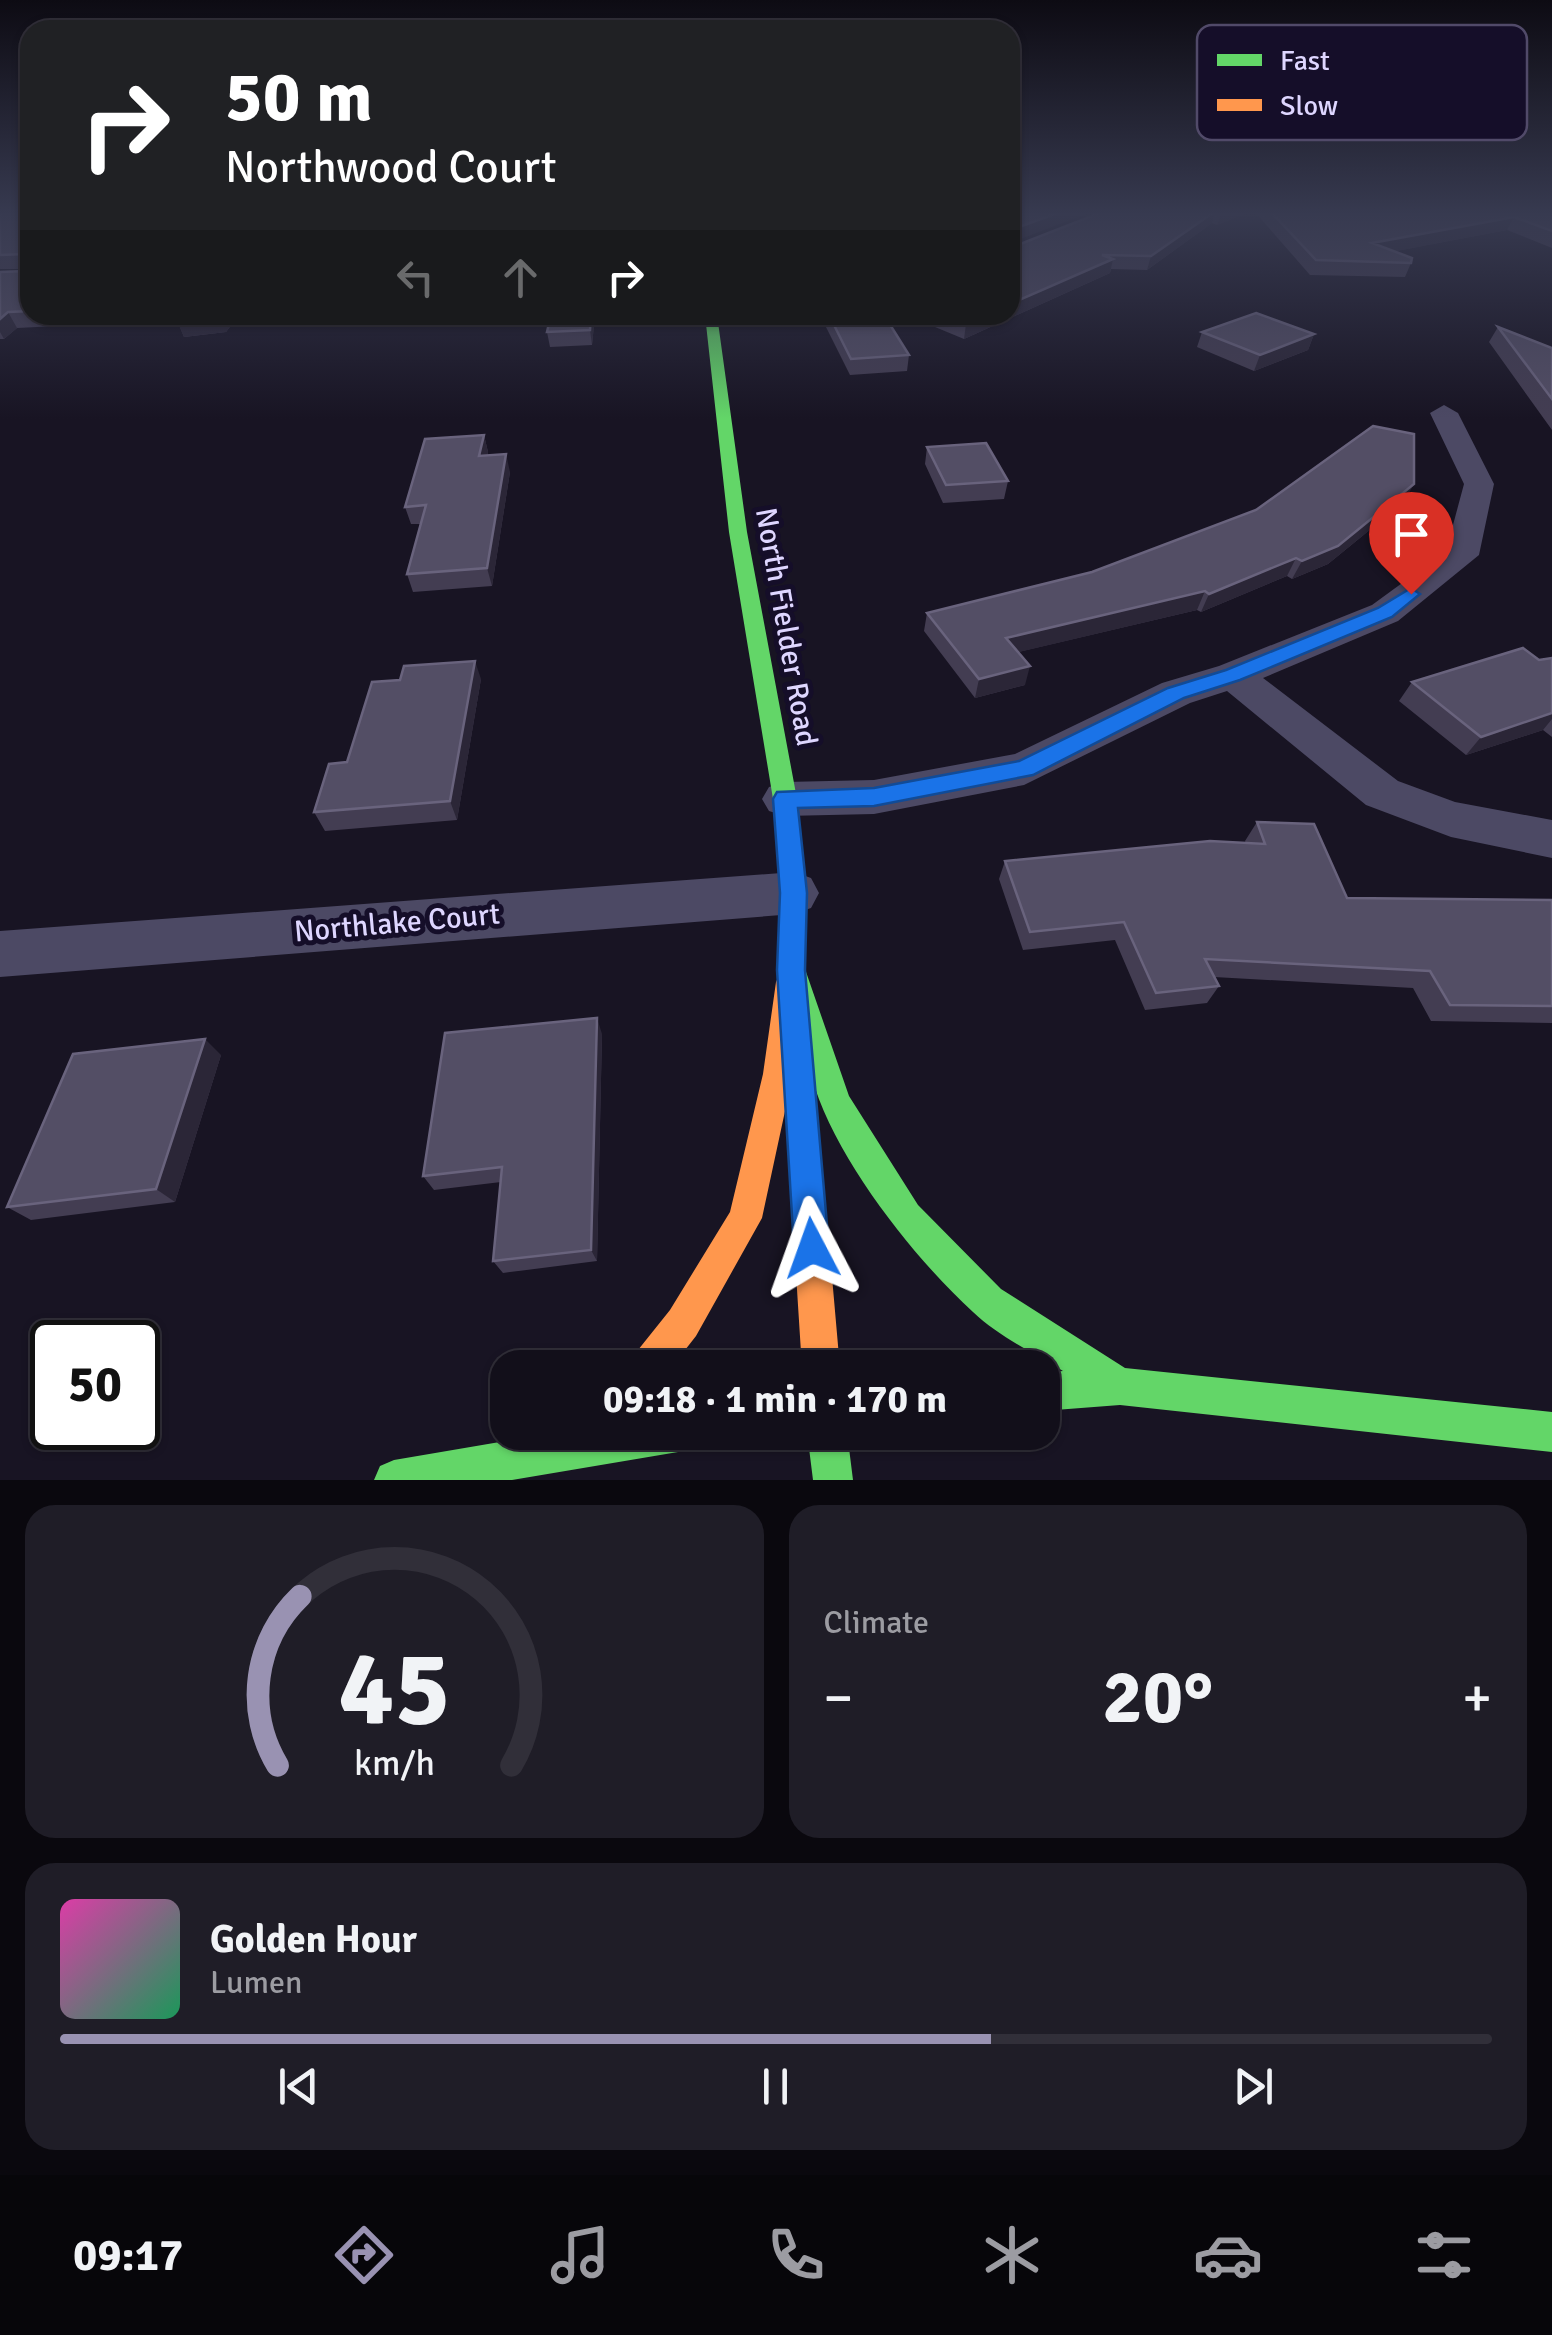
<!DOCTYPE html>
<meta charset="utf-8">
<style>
:root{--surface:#120f1a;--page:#1f1d27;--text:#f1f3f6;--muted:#9c9ca2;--line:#312f39;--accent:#9992b2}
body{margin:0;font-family:Signika,sans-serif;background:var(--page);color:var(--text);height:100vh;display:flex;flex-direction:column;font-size:38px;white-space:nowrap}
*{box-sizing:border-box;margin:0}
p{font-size:32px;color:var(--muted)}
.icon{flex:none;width:55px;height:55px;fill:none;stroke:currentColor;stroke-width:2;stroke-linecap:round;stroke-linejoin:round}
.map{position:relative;height:1480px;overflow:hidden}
.sheet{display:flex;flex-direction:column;gap:25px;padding:25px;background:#0a080e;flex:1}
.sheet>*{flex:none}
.hud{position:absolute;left:20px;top:20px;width:1000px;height:305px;border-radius:30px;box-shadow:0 2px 8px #0004,0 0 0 2px var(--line);background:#202124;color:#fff;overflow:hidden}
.speed{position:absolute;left:30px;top:1320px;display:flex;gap:20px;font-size:50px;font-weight:700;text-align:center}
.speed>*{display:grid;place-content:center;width:130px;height:130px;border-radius:50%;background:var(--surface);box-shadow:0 2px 8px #0004,0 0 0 2px var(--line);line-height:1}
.speed .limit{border:5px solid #111;border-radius:15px;background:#fff;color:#111}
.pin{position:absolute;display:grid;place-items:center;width:85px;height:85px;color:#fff;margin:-102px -42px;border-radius:50% 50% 50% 0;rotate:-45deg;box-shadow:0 0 10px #0007}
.pin .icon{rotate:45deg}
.me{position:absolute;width:110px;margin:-55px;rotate:356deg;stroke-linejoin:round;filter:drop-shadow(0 0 8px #0008)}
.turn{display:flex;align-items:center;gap:35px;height:210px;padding:0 40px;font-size:45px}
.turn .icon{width:130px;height:130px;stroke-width:2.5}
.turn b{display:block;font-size:70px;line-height:85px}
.lanes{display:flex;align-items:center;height:95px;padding:0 40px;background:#0003;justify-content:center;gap:50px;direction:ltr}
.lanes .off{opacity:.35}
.big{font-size:75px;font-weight:700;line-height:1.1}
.sheet .card{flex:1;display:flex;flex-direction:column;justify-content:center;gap:15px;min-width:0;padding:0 35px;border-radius:30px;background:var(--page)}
.sheet .dial{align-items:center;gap:0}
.dial svg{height:260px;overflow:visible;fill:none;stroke:var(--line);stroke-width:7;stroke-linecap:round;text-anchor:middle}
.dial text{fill:var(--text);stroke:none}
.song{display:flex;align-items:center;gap:30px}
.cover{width:120px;height:120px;border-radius:15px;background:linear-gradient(135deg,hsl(320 70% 55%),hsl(150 70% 35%))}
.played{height:10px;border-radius:5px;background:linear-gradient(90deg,var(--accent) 65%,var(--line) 65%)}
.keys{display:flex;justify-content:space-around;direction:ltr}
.heat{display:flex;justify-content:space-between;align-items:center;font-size:55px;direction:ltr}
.sheet .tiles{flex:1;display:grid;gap:25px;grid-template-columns:1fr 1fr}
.card:last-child{grid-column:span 2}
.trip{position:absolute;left:490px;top:1350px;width:570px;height:100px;border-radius:30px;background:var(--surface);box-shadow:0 2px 8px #0004,0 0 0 2px var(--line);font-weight:700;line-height:100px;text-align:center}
.tab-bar{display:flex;height:160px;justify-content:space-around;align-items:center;background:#07060a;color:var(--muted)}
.tab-bar .icon{width:70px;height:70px}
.tab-bar .active{color:var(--accent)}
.tab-bar b{font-size:45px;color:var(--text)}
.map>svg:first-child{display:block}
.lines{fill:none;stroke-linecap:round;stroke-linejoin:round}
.street{fill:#4c4964;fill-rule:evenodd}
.fast{fill:#63d668;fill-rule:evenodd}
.slow{fill:#ff974d;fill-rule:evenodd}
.wall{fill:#433d52}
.shaded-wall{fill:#2b2637}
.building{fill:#534e65;stroke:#69637d;stroke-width:2.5}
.route{fill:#1a73e8;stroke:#114b97;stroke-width:2.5}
.labels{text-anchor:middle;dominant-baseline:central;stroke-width:10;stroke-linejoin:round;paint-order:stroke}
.street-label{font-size:30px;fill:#ded6ff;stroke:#150e29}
.key{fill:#150e29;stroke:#514a69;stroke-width:2.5}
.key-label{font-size:28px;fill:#ded6ff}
</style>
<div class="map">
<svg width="1552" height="1480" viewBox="0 0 1552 1480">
<rect width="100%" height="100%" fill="#181423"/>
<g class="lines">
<!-- street -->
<path class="street" d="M 702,315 L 788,315 L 776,322 L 712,325 L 704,323 Z
M 1444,405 L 1458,413 L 1494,484 L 1479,555 L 1398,621 L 1263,678 L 1398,781 L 1455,802 L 1552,820 L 1552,858 L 1451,837 L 1366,805 L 1227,691 L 1190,703 L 1024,785 L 874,814 L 785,816 L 769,811 L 762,799 L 769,787 L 785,782 L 874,780 L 1015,754 L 1162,683 L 1219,666 L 1372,605 L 1446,551 L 1464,484 L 1430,413 Z
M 794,872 L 811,878 L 819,893 L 811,908 L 794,914 L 0,977 L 0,931 Z"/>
<!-- fast -->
<path class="fast" d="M 705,315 L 717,315 L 747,532 L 797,799 L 807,893 L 805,969 L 849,1096 L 918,1205 L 1001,1289 L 1125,1368 L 1552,1412 L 1552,1452 L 1120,1405 L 1042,1411 L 1042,1373 L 1063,1371 C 1034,1353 998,1336 973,1312 C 915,1259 840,1164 815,1088 L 818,1117 L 813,1128 L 802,1133 L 791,1128 L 786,1117 L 777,969 L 781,893 L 773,799 L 729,532 Z
M 558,1432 L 697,1432 L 692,1446 L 678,1452 L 512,1480 L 374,1480 L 380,1466 L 394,1460 Z
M 807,1432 L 847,1432 L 853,1480 L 813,1480 Z"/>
<!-- slow -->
<path class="slow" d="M 790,969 L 800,973 L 804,982 L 793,1074 L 762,1218 L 696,1336 L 671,1368 L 628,1368 L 634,1355 L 670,1310 L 730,1212 L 763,1074 L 776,982 L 780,973 Z
M 802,1101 L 813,1106 L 818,1117 L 840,1368 L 802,1368 L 786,1117 L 791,1106 Z"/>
</g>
<!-- wall -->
<path class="wall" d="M 0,212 L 30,212 L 30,315 L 239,315 L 226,332 L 184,337 L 177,320 L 17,328 L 4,339 L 0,339 L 0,272 L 25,271 L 25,269 L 0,269 Z
M 1102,212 L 1249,212 L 1217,225 L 1212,223 L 1147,270 L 1111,269 L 1110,273 L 964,339 L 906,315 L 1010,315 Z
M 1255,212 L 1552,212 L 1552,248 L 1507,230 L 1395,251 L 1411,263 L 1405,277 L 1310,275 Z
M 595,315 L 592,345 L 550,347 L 547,332 Z
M 820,315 L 884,315 L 909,355 L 907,371 L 850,375 Z
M 1498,327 L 1552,348 L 1552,430 L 1489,342 Z
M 1202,332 L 1314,334 L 1308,350 L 1254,371 L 1197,347 Z
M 484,435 L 488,452 L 487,456 L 510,472 L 492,586 L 413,592 L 407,574 L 420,524 L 411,524 L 405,507 Z
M 927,447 L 1008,481 L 1004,499 L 943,503 L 925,464 Z
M 1404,502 L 1328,564 L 1292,579 L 1287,576 L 1201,612 L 1197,610 L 1018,652 L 1025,685 L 975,698 L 924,631 L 927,613 Z
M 1552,658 L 1552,737 L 1543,730 L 1466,755 L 1399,701 L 1412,682 Z
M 481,679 L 457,820 L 325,831 L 314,812 L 347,762 Z
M 1257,822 L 1347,898 L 1552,900 L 1552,1023 L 1431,1021 L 1413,988 L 1214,977 L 1219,986 L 1207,1003 L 1145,1010 L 1115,940 L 1023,950 L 999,879 L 1005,861 L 1246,843 L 1245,841 Z
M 602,1034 L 597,1261 L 503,1273 L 493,1261 L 501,1182 L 434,1190 L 423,1176 Z
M 221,1055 L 175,1202 L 31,1220 L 7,1207 Z"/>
<!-- shaded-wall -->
<path class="shaded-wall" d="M 1060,212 L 1091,212 L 1010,243 L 1011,230 Z
M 1214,212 L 1215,212 L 1212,223 L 1147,270 L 1151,256 Z
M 1222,212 L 1249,212 L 1217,225 Z
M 1514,217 L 1507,230 L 1366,257 L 1372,243 Z
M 1113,259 L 1110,273 L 964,339 L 966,324 L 986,315 L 1010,315 L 1010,304 Z
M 8,312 L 17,328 L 4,339 L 0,332 L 0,319 Z
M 221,315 L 239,315 L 226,332 L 184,337 L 177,321 Z
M 591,315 L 595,315 L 592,345 L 590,330 Z
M 1314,334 L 1308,350 L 1254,371 L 1260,355 Z
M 484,435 L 488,452 L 483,473 L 479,456 Z
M 506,454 L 510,472 L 492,586 L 487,568 Z
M 1414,484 L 1404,502 L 1328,564 L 1292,579 L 1302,561 Z
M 1296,558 L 1287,576 L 1201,612 L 1209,594 Z
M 1205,591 L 1197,610 L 1002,656 L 1006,638 Z
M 475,661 L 481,679 L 457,820 L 450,801 Z
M 1030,666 L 1025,685 L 975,698 L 979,679 Z
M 1552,713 L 1552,719 L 1543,730 L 1466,755 L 1481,737 Z
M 597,1018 L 602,1034 L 597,1261 L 591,1250 Z
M 205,1039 L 221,1055 L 175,1202 L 156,1189 Z"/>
<!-- building -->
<path class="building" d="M 0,212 L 30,212 L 30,311 L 8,312 L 0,319 L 0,272 L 25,271 L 25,254 L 0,255 Z
M 1010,212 L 1060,212 L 1011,230 L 1010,241 Z
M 1102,212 L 1214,212 L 1151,256 L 1102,255 L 1113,259 L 1010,304 L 1010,248 Z
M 1271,212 L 1552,212 L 1552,231 L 1514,217 L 1372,243 L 1412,258 L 1411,263 L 1316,260 Z
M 1256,313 L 1314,334 L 1260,355 L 1202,332 Z
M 179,315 L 221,315 L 177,321 Z
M 551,315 L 591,315 L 590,330 L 547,332 Z
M 829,315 L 884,315 L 909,355 L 851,359 Z
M 945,315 L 986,315 L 966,324 Z
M 1498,327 L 1552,348 L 1552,399 Z
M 1373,426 L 1414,434 L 1414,484 L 1338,546 L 1302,561 L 1296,558 L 1209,594 L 1205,591 L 1006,638 L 1030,666 L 979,679 L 927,613 L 1092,572 L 1256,510 Z
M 484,435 L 479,456 L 506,454 L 487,568 L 407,574 L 426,505 L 405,507 L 425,439 Z
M 986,443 L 1008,481 L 946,485 L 927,447 Z
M 1523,648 L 1539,660 L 1552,658 L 1552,713 L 1481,737 L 1412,682 Z
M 475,661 L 450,801 L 314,812 L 329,764 L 347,762 L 372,682 L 400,680 L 404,666 Z
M 1257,822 L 1314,824 L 1347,898 L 1552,900 L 1552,1006 L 1450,1005 L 1430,971 L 1205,959 L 1219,986 L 1156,993 L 1124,922 L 1030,932 L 1005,861 L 1210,841 L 1265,844 Z
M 597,1018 L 591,1250 L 493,1261 L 502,1167 L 423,1176 L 445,1033 Z
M 205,1039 L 156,1189 L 7,1207 L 73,1054 Z"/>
<!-- sky -->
<linearGradient id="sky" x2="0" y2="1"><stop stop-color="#0d0b13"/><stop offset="0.51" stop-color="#373a50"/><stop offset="1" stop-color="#373a50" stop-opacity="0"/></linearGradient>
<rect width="1552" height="419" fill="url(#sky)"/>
<!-- route -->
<path class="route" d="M 1411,588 L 1420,594 L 1392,617 L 1240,680 L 1184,698 L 1033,775 L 874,806 L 798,808 L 807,893 L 805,970 L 829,1248 L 824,1260 L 812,1266 L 799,1260 L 794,1248 L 777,970 L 780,893 L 773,799 L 777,792 L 874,788 L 1019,761 L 1168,688 L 1226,670 L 1378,608 Z"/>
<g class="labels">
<!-- street labels -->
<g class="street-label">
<text transform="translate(786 627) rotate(80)">North Fielder Road</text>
<text transform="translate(397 923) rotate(-5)">Northlake Court</text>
</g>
</g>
<!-- legend -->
<rect x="1197" y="25" width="330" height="115" rx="15" class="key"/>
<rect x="1217" y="54" width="45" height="12" fill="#63d668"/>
<rect x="1217" y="99" width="45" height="12" fill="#ff974d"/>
<g class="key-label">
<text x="1280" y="70">Fast</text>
<text x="1280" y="115">Slow</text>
</g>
</svg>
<div class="speed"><div class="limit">50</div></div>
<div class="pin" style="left:1411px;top:594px;background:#d93025"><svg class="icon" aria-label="arrive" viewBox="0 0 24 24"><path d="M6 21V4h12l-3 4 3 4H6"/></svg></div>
<svg class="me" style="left:812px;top:1248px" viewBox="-20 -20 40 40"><path d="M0-17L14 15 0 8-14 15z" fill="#1a73e8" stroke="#fff" stroke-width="4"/></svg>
<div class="trip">09:18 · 1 min · 170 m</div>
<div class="hud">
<div class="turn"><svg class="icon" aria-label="right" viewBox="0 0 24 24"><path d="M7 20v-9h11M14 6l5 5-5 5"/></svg><div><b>50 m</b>Northwood Court</div></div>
<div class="lanes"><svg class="icon off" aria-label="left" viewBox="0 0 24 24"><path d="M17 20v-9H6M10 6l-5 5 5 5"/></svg><svg class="icon off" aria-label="ahead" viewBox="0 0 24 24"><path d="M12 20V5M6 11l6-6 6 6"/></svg><svg class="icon" aria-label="right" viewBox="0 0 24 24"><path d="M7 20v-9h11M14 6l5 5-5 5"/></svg></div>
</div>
</div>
<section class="sheet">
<div class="tiles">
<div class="card dial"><svg viewBox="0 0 100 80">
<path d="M14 69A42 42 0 1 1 86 69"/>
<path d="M14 69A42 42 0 0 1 21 17" stroke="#9992b2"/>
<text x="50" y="56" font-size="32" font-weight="700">45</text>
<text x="50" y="72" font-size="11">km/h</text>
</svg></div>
<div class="card"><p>Climate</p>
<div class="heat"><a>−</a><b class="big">20°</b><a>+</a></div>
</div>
<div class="card">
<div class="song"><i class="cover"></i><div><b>Golden Hour</b><p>Lumen</p></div></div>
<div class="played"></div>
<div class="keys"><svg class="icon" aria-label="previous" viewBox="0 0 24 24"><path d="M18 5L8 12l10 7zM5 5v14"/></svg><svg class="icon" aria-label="pause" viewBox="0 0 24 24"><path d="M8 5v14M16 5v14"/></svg><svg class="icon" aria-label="next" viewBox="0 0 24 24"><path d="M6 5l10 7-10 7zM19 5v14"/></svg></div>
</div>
</div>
</section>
<nav class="tab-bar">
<b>09:17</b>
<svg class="icon active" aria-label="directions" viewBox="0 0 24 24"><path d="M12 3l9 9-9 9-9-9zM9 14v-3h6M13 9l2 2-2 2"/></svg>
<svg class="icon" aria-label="music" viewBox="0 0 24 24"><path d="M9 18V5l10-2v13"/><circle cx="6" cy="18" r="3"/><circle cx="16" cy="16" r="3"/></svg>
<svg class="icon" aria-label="phone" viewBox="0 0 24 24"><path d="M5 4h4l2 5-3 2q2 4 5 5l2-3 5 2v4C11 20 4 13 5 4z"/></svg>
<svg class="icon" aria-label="climate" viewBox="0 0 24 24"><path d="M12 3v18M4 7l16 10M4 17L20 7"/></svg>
<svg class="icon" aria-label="car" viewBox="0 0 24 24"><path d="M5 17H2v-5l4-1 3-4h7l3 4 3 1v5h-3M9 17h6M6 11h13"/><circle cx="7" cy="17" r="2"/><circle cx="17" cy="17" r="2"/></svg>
<svg class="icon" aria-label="filters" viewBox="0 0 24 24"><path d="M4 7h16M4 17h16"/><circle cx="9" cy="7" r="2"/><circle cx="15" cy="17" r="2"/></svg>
</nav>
